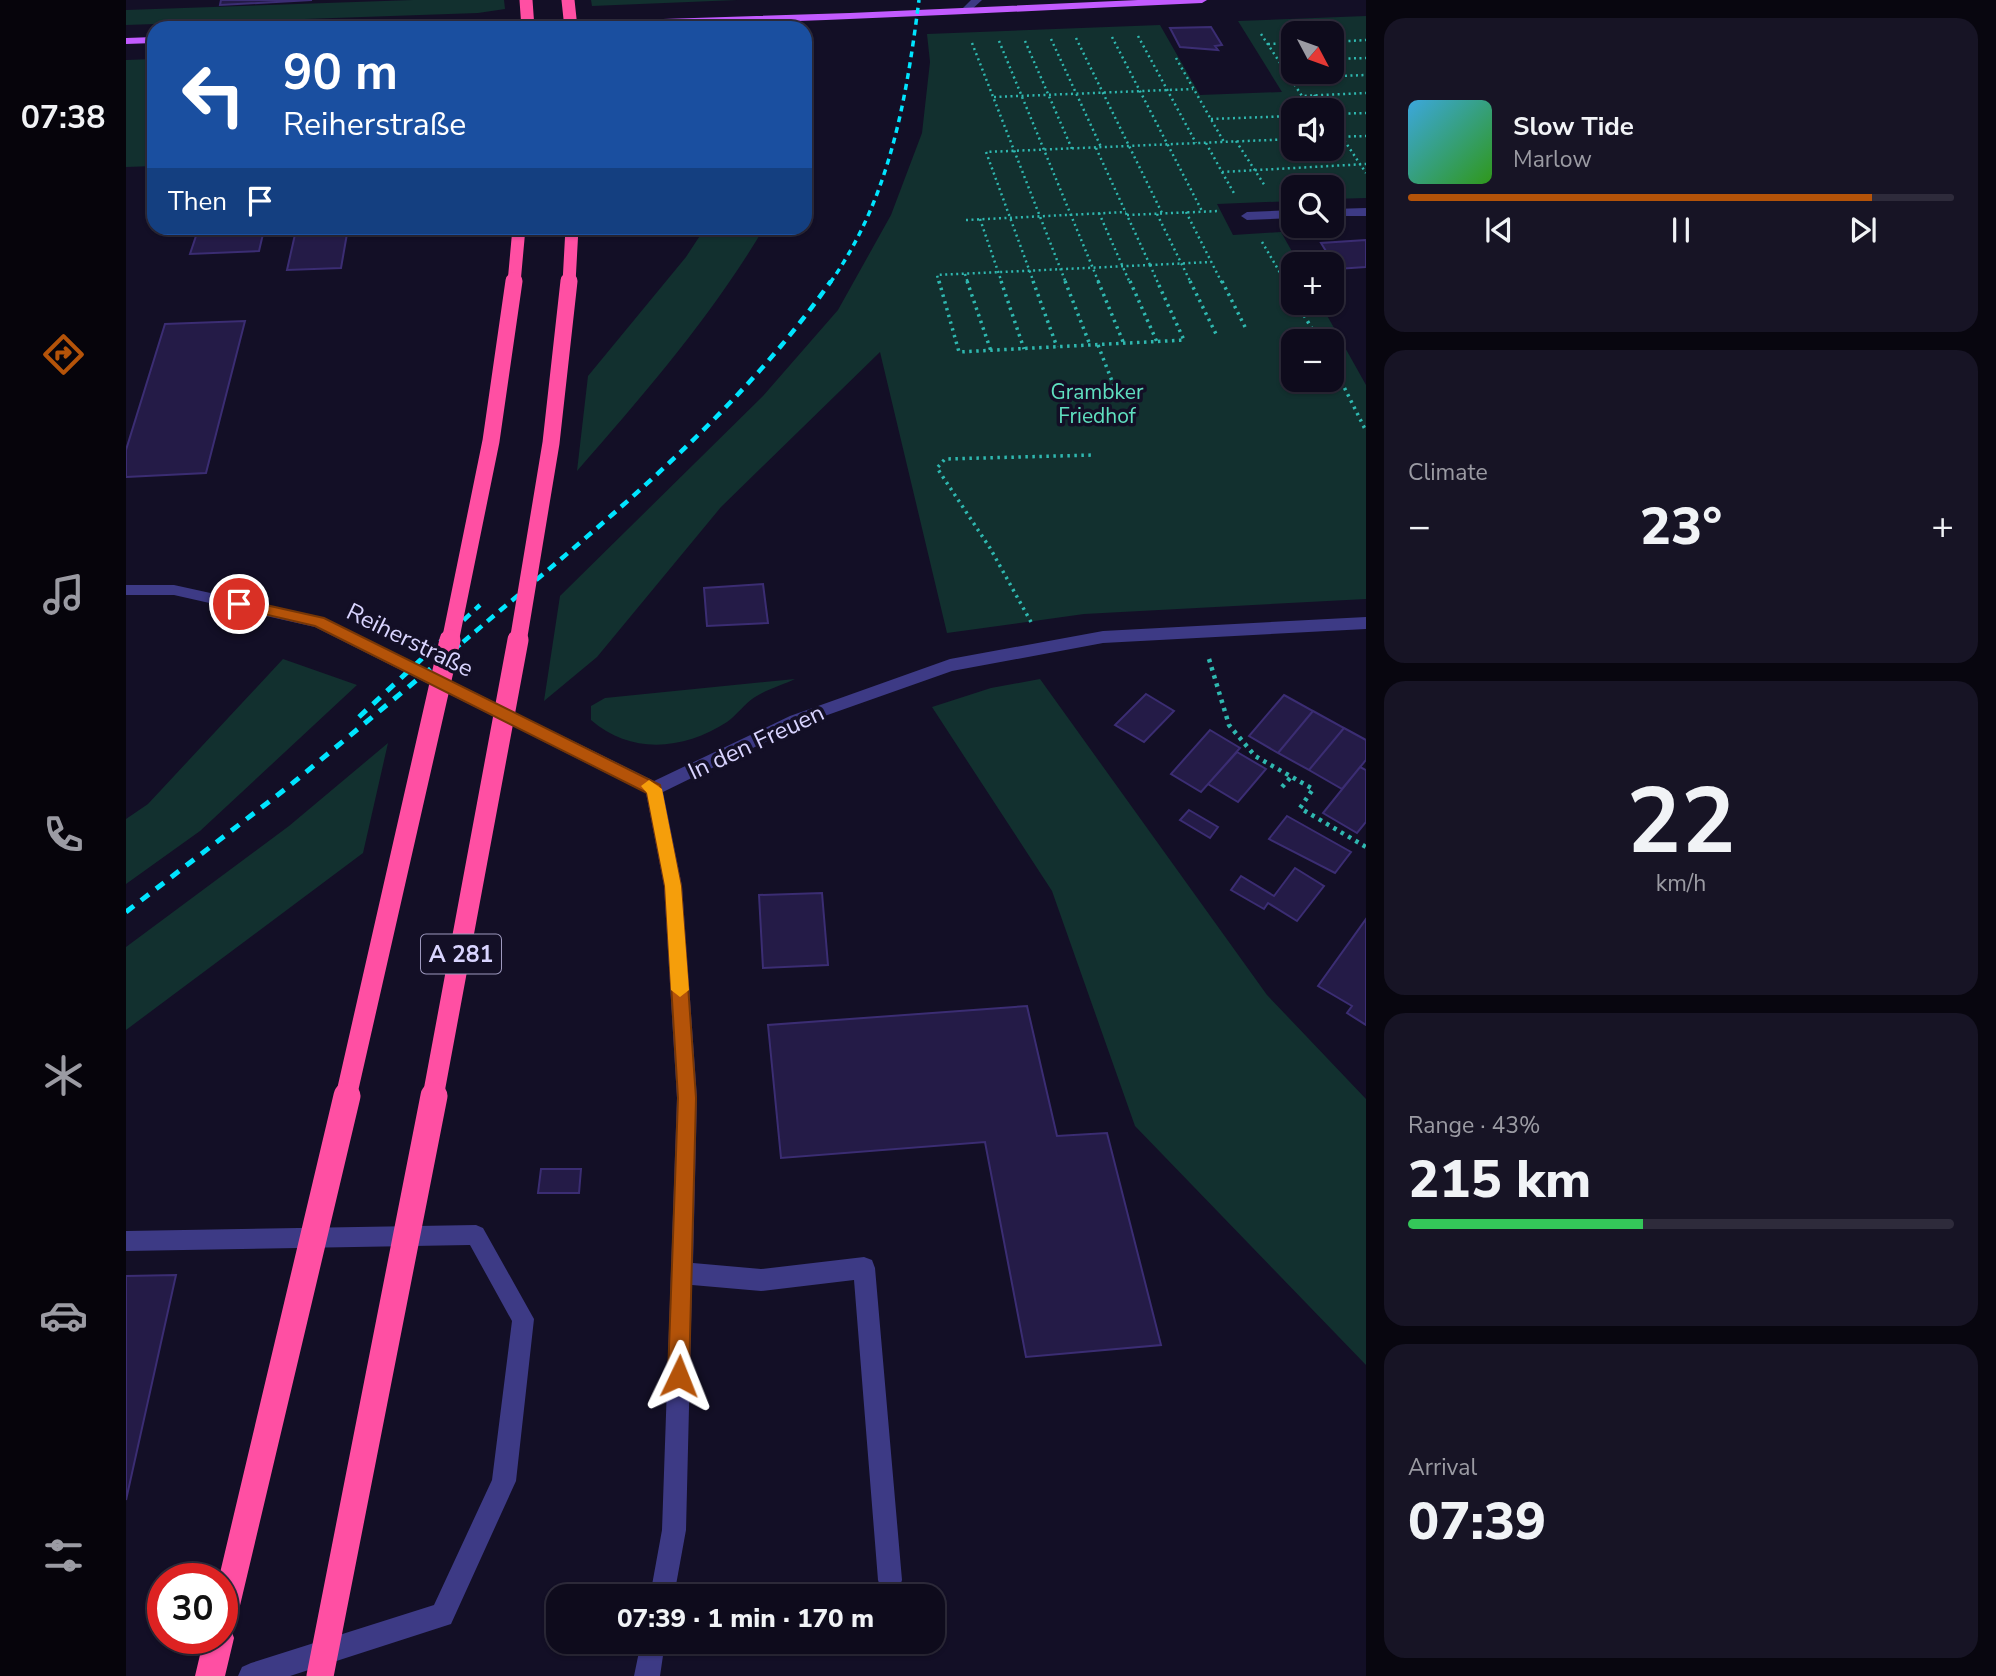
<!DOCTYPE html>
<meta charset="utf-8">
<style>
:root{--surface:#0e0b1c;--page:#171425;--text:#f1f3f6;--muted:#9b9ba3;--line:#2e2b3b;--accent:#b45309}
body{margin:0;font-family:"Nunito Sans",sans-serif;background:var(--page);color:var(--text);height:100vh;display:flex;flex-direction:column;font-size:26px;white-space:nowrap}
*{box-sizing:border-box;margin:0}
p{font-size:23px;color:var(--muted)}
.icon{flex:none;width:38px;height:38px;fill:none;stroke:currentColor;stroke-width:2;stroke-linecap:round;stroke-linejoin:round}
.map{position:relative;flex:1;overflow:hidden}
.details{display:flex;flex-direction:column;gap:18px;padding:18px;background:#08060f;width:630px}
.details>*{flex:none}
.hud{position:absolute;left:21px;top:21px;width:665px;height:214px;border-radius:21px;box-shadow:0 2px 5px #0004,0 0 0 2px var(--line);background:#1a4fa0;color:#fff;overflow:hidden}
.needle{width:46px;rotate:131deg}
.controls{position:absolute;left:1155px;top:21px;display:grid;gap:14px}
.controls a{display:grid;place-items:center;width:63px;height:63px;border-radius:14px;background:var(--surface);box-shadow:0 2px 5px #0004,0 0 0 2px var(--line);font-size:35px}
.speed{position:absolute;left:21px;top:1563px;display:flex;gap:14px;font-size:35px;font-weight:700;text-align:center}
.speed>*{display:grid;place-content:center;width:91px;height:91px;border-radius:50%;background:var(--surface);box-shadow:0 2px 5px #0004,0 0 0 2px var(--line);line-height:1}
.speed .limit{border:10px solid #d22;background:#fff;color:#111}
.pin{position:absolute;display:grid;place-items:center;width:60px;height:60px;color:#fff;margin:-30px;border:4px solid #fff;border-radius:50%;box-shadow:0 2px 7px #0007}
.me{position:absolute;width:77px;margin:-38px;rotate:2deg;stroke-linejoin:round;filter:drop-shadow(0 0 5px #0008)}
.turn{display:flex;align-items:center;gap:24px;height:147px;padding:0 21px;font-size:32px}
.turn .icon{width:91px;height:91px;stroke-width:2.5}
.turn b{display:block;font-size:49px;line-height:60px}
.then{display:flex;align-items:center;height:66px;padding:0 21px;background:#0003;gap:14px;font-size:26px}
.big{font-size:52px;font-weight:800;line-height:1.1}
.details .tile{flex:1;display:flex;flex-direction:column;justify-content:center;gap:10px;min-width:0;padding:0 24px;border-radius:21px;background:var(--page)}
.details .dial{align-items:center;gap:0}
.dial b{font-size:91px;line-height:1}
.song{display:flex;align-items:center;gap:21px}
.cover{width:84px;height:84px;border-radius:10px;background:linear-gradient(135deg,hsl(200 70% 55%),hsl(110 70% 35%))}
.played{height:7px;border-radius:4px;background:linear-gradient(90deg,var(--accent) 85%,var(--line) 85%)}
.keys{display:flex;justify-content:space-around;direction:ltr}
.heat{display:flex;justify-content:space-between;align-items:center;font-size:38px;direction:ltr}
.charge{height:10px;border-radius:5px;background:linear-gradient(90deg,#34c759 43%,var(--line) 0)}
.trip{position:absolute;left:420px;top:1584px;width:399px;height:70px;border-radius:21px;background:var(--surface);box-shadow:0 2px 5px #0004,0 0 0 2px var(--line);font-weight:800;line-height:70px;text-align:center}
main{display:flex;flex:1;min-height:0}
.dock{display:flex;flex-direction:column;width:126px;justify-content:space-around;align-items:center;background:#06040b;color:var(--muted)}
.dock .icon{width:49px;height:49px}
.dock .selected{color:var(--accent)}
.dock b{font-size:32px;color:var(--text)}
.map>svg:first-child{display:block}
.green{fill:#12302f;fill-rule:evenodd}
.building{fill:#241b47;stroke:#3b2d73;stroke-width:2}
.lines{fill:none;stroke-linecap:round;stroke-linejoin:round}
.path-far2{stroke:#2fb8b0;stroke-width:2.5;stroke-dasharray:2 3.5;stroke-linecap:butt}
.path-far1{stroke:#2fb8b0;stroke-width:3.5;stroke-dasharray:2.5 4.5;stroke-linecap:butt}
.path{stroke:#2fb8b0;stroke-width:4.5;stroke-dasharray:3.5 5;stroke-linecap:butt}
.minor{fill:#3d3a85;fill-rule:evenodd}
.major{fill:#c25bff;fill-rule:evenodd}
.highway{fill:#ff4fa3;fill-rule:evenodd}
.rail-far2{stroke:#00e5ff;stroke-width:3.5;stroke-dasharray:6 5;stroke-linecap:butt}
.rail-far1{stroke:#00e5ff;stroke-width:4.5;stroke-dasharray:9 7;stroke-linecap:butt}
.rail{stroke:#00e5ff;stroke-width:5;stroke-dasharray:10 9;stroke-linecap:butt}
.highway-bridge-far3{stroke:#ff4fa3;stroke-width:13}
.highway-bridge-far2{stroke:#ff4fa3;stroke-width:17}
.highway-bridge-far1{stroke:#ff4fa3;stroke-width:21}
.highway-bridge{stroke:#ff4fa3;stroke-width:27}
.route{fill:#b45309;stroke:#753606;stroke-width:2}
.slow{fill:#f59e0b}
.labels{text-anchor:middle;dominant-baseline:central;stroke-width:7;stroke-linejoin:round;paint-order:stroke}
.far-park-label{font-size:21px;fill:#5fe0c0;stroke:#130f26}
.shield{fill:#130f26;stroke:#9e99be;stroke-width:2}
.shield-label{font-size:23px;font-weight:bold;fill:#d9d4ff}
.street-label{font-size:24px;fill:#d9d4ff;stroke:#130f26}
</style>
<main>
<nav class="dock">
<b>07:38</b>
<svg class="icon selected" aria-label="directions" viewBox="0 0 24 24"><path d="M12 3l9 9-9 9-9-9zM9 14v-3h6M13 9l2 2-2 2"/></svg>
<svg class="icon" aria-label="music" viewBox="0 0 24 24"><path d="M9 18V5l10-2v13"/><circle cx="6" cy="18" r="3"/><circle cx="16" cy="16" r="3"/></svg>
<svg class="icon" aria-label="phone" viewBox="0 0 24 24"><path d="M5 4h4l2 5-3 2q2 4 5 5l2-3 5 2v4C11 20 4 13 5 4z"/></svg>
<svg class="icon" aria-label="climate" viewBox="0 0 24 24"><path d="M12 3v18M4 7l16 10M4 17L20 7"/></svg>
<svg class="icon" aria-label="car" viewBox="0 0 24 24"><path d="M5 17H2v-5l4-1 3-4h7l3 4 3 1v5h-3M9 17h6M6 11h13"/><circle cx="7" cy="17" r="2"/><circle cx="17" cy="17" r="2"/></svg>
<svg class="icon" aria-label="filters" viewBox="0 0 24 24"><path d="M4 7h16M4 17h16"/><circle cx="9" cy="7" r="2"/><circle cx="15" cy="17" r="2"/></svg>
</nav>
<div class="map">
<svg width="1240" height="1676" viewBox="0 0 1240 1676">
<rect width="100%" height="100%" fill="#130f26"/>
<!-- green -->
<path class="green" d="M 287,0 L 378,0 L 379,9 L 352,13 L 0,25 L 0,10 Z
M 465,0 L 611,0 L 466,6 Z
M 1240,16 L 1240,198 L 1206,199 L 1206,187 L 1167,187 L 1167,201 L 1091,204 L 1107,235 L 1155,232 L 1173,264 L 1167,264 L 1167,303 L 1194,303 L 1240,385 L 1240,599 L 958,614 L 821,633 L 754,352 L 595,507 L 471,657 L 418,701 L 434,596 L 637,396 L 712,310 L 765,215 L 796,133 L 804,62 L 801,34 L 1034,25 L 1074,95 L 1156,92 L 1112,21 ZM 1167,33 L 1206,33 L 1206,72 L 1167,72 ZM 1167,110 L 1206,110 L 1206,149 L 1167,149 ZM 1167,341 L 1206,341 L 1206,380 L 1167,380 Z
M 28,59 L 28,166 L 0,167 L 0,60 Z
M 579,228 L 638,228 C 585,317 519,393 451,471 L 462,376 L 560,257 Z
M 157,659 L 231,685 L 74,831 L 0,884 L 0,819 L 22,804 Z
M 669,679 C 657,685 641,689 629,697 C 619,703 611,715 601,722 C 558,750 505,755 465,720 L 465,706 L 479,698 Z
M 914,679 L 1141,995 L 1240,1099 L 1240,1365 L 1009,1126 L 926,891 L 806,707 L 865,688 Z
M 262,743 L 237,853 L 0,1030 L 0,947 L 163,826 Z"/>
<!-- building -->
<path class="building" d="M 95,0 L 186,0 L 94,5 Z
M 1085,27 L 1096,45 L 1089,46 L 1092,50 L 1054,47 L 1044,28 Z
M 222,228 L 215,268 L 161,270 L 170,230 Z
M 137,234 L 133,251 L 64,254 L 70,236 Z
M 1240,240 L 1240,267 L 1211,269 L 1195,243 Z
M 119,321 L 80,473 L 0,477 L 0,450 L 39,324 Z
M 637,584 L 642,623 L 581,626 L 578,588 Z
M 1020,694 L 1048,711 L 1018,742 L 989,725 Z
M 1158,695 L 1187,711 L 1152,753 L 1123,736 Z
M 1187,711 L 1218,728 L 1183,770 L 1152,753 Z
M 1218,728 L 1240,740 L 1240,760 L 1216,789 L 1183,770 Z
M 1084,730 L 1114,748 L 1075,792 L 1045,774 Z
M 1111,752 L 1140,769 L 1112,802 L 1082,784 Z
M 1234,767 L 1240,770 L 1240,822 L 1231,833 L 1197,813 Z
M 1063,810 L 1092,827 L 1084,838 L 1054,820 Z
M 1161,816 L 1225,852 L 1209,873 L 1143,839 Z
M 1169,868 L 1198,886 L 1171,921 L 1142,903 L 1138,909 L 1105,890 L 1115,876 L 1148,896 Z
M 696,893 L 702,965 L 637,968 L 633,895 Z
M 1240,919 L 1240,1025 L 1221,1013 L 1226,1006 L 1192,986 Z
M 901,1006 L 931,1136 L 981,1133 L 1035,1345 L 900,1357 L 859,1142 L 655,1158 L 642,1025 Z
M 415,1169 L 455,1169 L 453,1193 L 412,1193 Z
M 50,1275 L 0,1500 L 0,1276 Z"/>
<g class="lines">
<!-- path-far2 -->
<path class="path-far2" d="M 1135,34 L 1176,96 L 1240,93
M 1012,36 L 1070,143
M 986,37 L 1076,211
M 950,38 L 1036,213
M 925,39 L 975,147
M 873,41 L 973,283
M 899,41 L 946,149
M 1206,42 L 1240,40
M 846,43 L 940,283
M 1142,44 L 1167,43
M 1050,58 L 1098,142
M 1206,59 L 1240,58
M 1154,62 L 1167,61
M 1164,78 L 1240,75
M 1188,95 L 1198,110
M 868,97 L 1067,89
M 1206,114 L 1240,113
M 1085,119 L 1167,116
M 1206,122 L 1240,173
M 1206,137 L 1240,136
M 1110,141 L 1139,186
M 1080,143 L 1096,172 L 1240,164
M 970,148 L 1024,265
M 1096,172 L 1109,195
M 1166,185 L 1206,183
M 1060,212 L 1096,283
M 973,213 L 1004,283
M 1031,214 L 1065,283
M 1001,215 L 1093,211
M 854,219 L 876,283
M 840,220 L 1000,212
M 1136,242 L 1160,283
M 1024,265 L 1032,283
M 1024,265 L 1085,262
M 839,274 L 842,283
M 813,283 L 811,275 L 1024,265
M 908,283 L 860,152 L 1167,139"/>
<!-- path-far1 -->
<path class="path-far1" d="M 813,281 L 833,352 L 1058,340 L 1031,281
M 841,281 L 865,351
M 875,281 L 898,349
M 907,281 L 931,347
M 939,281 L 964,345
M 972,281 L 998,344
M 1004,281 L 1031,342
M 1064,281 L 1090,334
M 1096,281 L 1121,331
M 1159,281 L 1167,296
M 1171,303 L 1193,341
M 972,345 L 991,394
M 1206,363 L 1240,431
M 905,622 L 864,548 L 811,468 L 819,459 L 969,455"/>
<!-- path -->
<path class="path" d="M 1083,659 L 1103,725 L 1129,756 L 1187,789 L 1174,808 L 1240,847
M 1156,787 L 1165,777"/>
<!-- minor -->
<path class="minor" d="M 845,0 L 856,0 L 843,12 L 837,12 L 837,8 Z
M 1240,208 L 1240,216 L 1206,216 L 1206,209 Z
M 1167,210 L 1167,218 L 1121,220 L 1115,216 L 1121,212 Z
M 0,585 L 48,585 L 198,618 L 528,781 L 664,716 L 824,659 L 977,631 L 1240,617 L 1240,629 L 977,643 L 826,671 L 676,724 L 537,792 L 556,886 L 571,1098 L 567,1263 L 635,1269 L 738,1257 L 746,1260 L 749,1268 L 776,1580 L 773,1589 L 764,1592 L 755,1589 L 752,1580 L 728,1280 L 635,1291 L 566,1285 L 560,1530 L 548,1596 L 524,1596 L 536,1530 L 551,1098 L 538,886 L 520,793 L 189,627 L 48,595 L 0,595 Z
M 350,1225 L 357,1228 L 408,1319 L 390,1481 L 325,1624 L 164,1676 L 112,1676 L 116,1667 L 125,1663 L 308,1605 L 366,1480 L 386,1321 L 344,1245 L 0,1251 L 0,1231 Z
M 515,1642 L 539,1642 L 534,1676 L 508,1676 Z"/>
<!-- major -->
<path class="major" d="M 1012,0 L 1081,0 L 1076,3 C 832,14 587,28 343,28 L 348,25 L 724,13 Z
M 28,37 L 28,43 L 0,44 L 0,38 Z"/>
<!-- highway -->
<path class="highway" d="M 96,1624 L 104,1627 L 108,1638 L 99,1676 L 69,1676 L 78,1638 L 96,1638 Z"/>
<!-- rail-far2 -->
<path class="rail-far2" d="M 704,283 C 764,198 780,101 793,0"/>
<!-- rail-far1 -->
<path class="rail-far1" d="M 314,642 L 354,605
M 337,642 C 467,531 606,422 705,281"/>
<!-- rail -->
<path class="rail" d="M 233,717 L 316,640
M 0,912 L 162,787 L 339,640"/>
<!-- highway-bridge-far3 -->
<path class="highway-bridge-far3" d="M 400,0 L 402,28
M 442,0 L 445,28
M 388,283 L 393,228
M 443,283 L 446,228"/>
<!-- highway-bridge-far2 -->
<path class="highway-bridge-far2" d="M 324,642 L 365,441 L 388,281
M 392,642 L 425,443 L 443,281"/>
<!-- highway-bridge-far1 -->
<path class="highway-bridge-far1" d="M 220,1097 L 324,640
M 307,1097 L 392,640"/>
<!-- highway-bridge -->
<path class="highway-bridge" d="M 96,1623 L 221,1096
M 194,1676 L 308,1096"/>
</g>
<!-- route -->
<path class="route" d="M 113,599 L 198,618 L 534,785 L 555,886 L 570,1098 L 563,1376 L 560,1383 L 553,1386 L 545,1383 L 542,1376 L 552,1098 L 539,886 L 521,793 L 189,626 L 108,607 L 106,604 Z"/>
<!-- slow -->
<path class="slow" d="M 523,780 L 536,789 L 555,886 L 563,990 L 554,997 L 545,990 L 539,886 L 521,793 L 515,786 Z"/>
<g class="labels">
<!-- far-park labels -->
<g class="far-park-label">
<text x="971" y="392">Grambker<tspan x="971" dy="24">Friedhof</tspan></text>
</g>
<!-- shield labels -->
<rect class="shield" x="295" y="934.5" width="80" height="39" rx="5"/>
<g class="shield-label">
<text x="335" y="954">A 281</text>
</g>
<!-- street labels -->
<g class="street-label">
<text transform="translate(284 640) rotate(26)">Reiherstraße</text>
<text transform="translate(630 742) rotate(-25)">In den Freuen</text>
</g>
</g>
</svg>
<div class="controls">
<a><svg class="needle" viewBox="-14 -14 28 28"><path d="M0-13l5 13h-10z" fill="#e53935"/><path d="M0 13l5-13h-10z" fill="#9b9ba3"/></svg></a>
<a><svg class="icon" aria-label="sound" viewBox="0 0 24 24"><path d="M4 9h4l5-4v14l-5-4H4zM17 9q2 3 0 6"/></svg></a>
<a><svg class="icon" aria-label="search" viewBox="0 0 24 24"><circle cx="10" cy="10" r="6"/><path d="M15 15l6 6"/></svg></a>
<a>+</a>
<a>−</a>
</div>
<div class="speed"><div class="limit">30</div></div>
<div class="pin" style="left:113px;top:604px;background:#d93025"><svg class="icon" aria-label="arrive" viewBox="0 0 24 24"><path d="M6 21V4h12l-3 4 3 4H6"/></svg></div>
<svg class="me" style="left:553px;top:1376px" viewBox="-20 -20 40 40"><path d="M0-17L14 15 0 8-14 15z" fill="#b45309" stroke="#fff" stroke-width="4"/></svg>
<div class="trip">07:39 · 1 min · 170 m</div>
<div class="hud">
<div class="turn"><svg class="icon" aria-label="left" viewBox="0 0 24 24"><path d="M17 20v-9H6M10 6l-5 5 5 5"/></svg><div><b>90 m</b>Reiherstraße</div></div>
<div class="then">Then<svg class="icon" aria-label="arrive" viewBox="0 0 24 24"><path d="M6 21V4h12l-3 4 3 4H6"/></svg></div>
</div>
</div>
<section class="details">
<div class="tile">
<div class="song"><i class="cover"></i><div><b>Slow Tide</b><p>Marlow</p></div></div>
<div class="played"></div>
<div class="keys"><svg class="icon" aria-label="previous" viewBox="0 0 24 24"><path d="M18 5L8 12l10 7zM5 5v14"/></svg><svg class="icon" aria-label="pause" viewBox="0 0 24 24"><path d="M8 5v14M16 5v14"/></svg><svg class="icon" aria-label="next" viewBox="0 0 24 24"><path d="M6 5l10 7-10 7zM19 5v14"/></svg></div>
</div>
<div class="tile"><p>Climate</p>
<div class="heat"><a>−</a><b class="big">23°</b><a>+</a></div>
</div>
<div class="tile dial"><b>22</b><p>km/h</p></div>
<div class="tile"><p>Range · 43%</p><b class="big">215 km</b><div class="charge"></div></div>
<div class="tile"><p>Arrival</p><b class="big">07:39</b></div>
</section>
</main>
